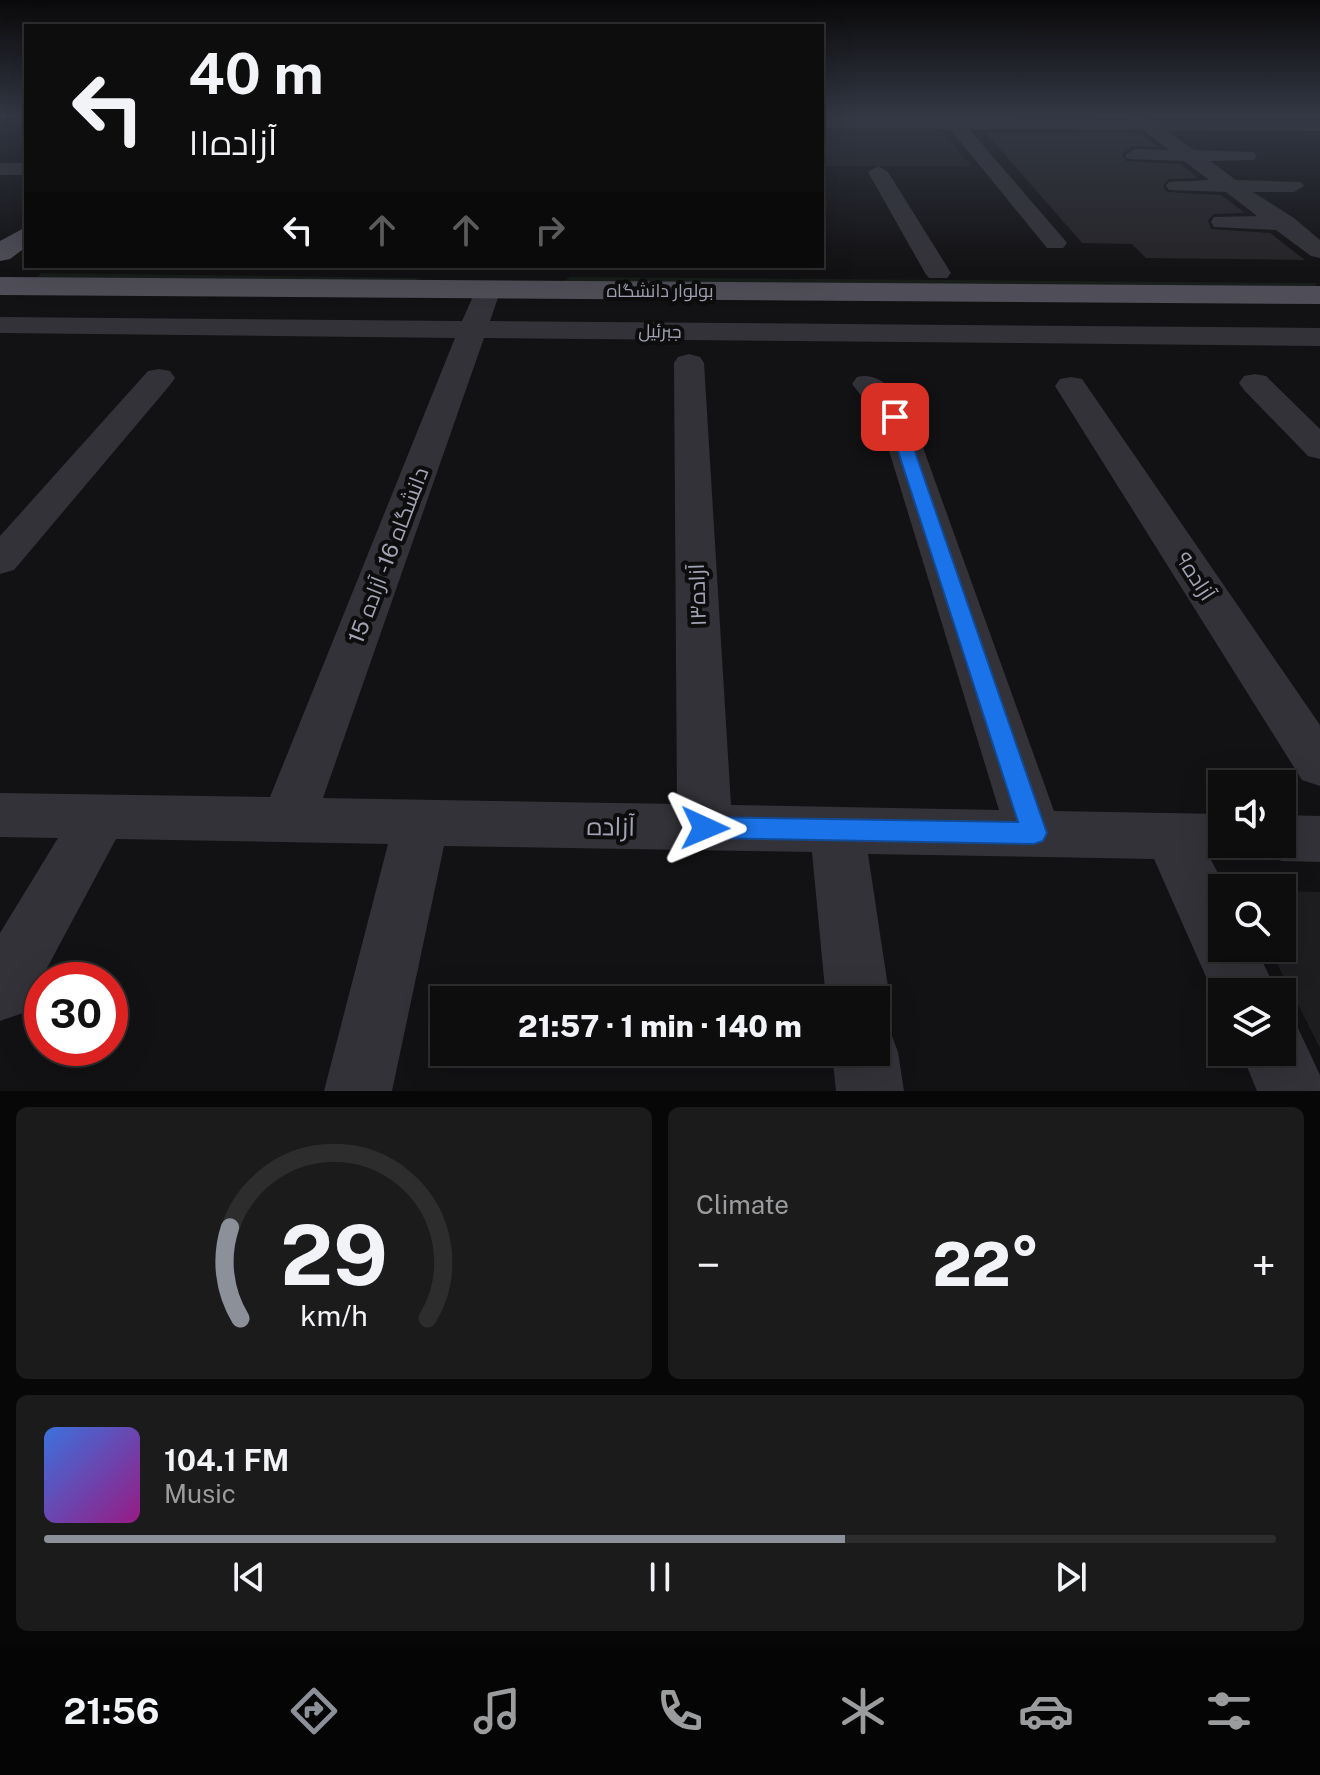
<!DOCTYPE html>
<meta charset="utf-8">
<style>
:root{--surface:#0e0d0e;--page:#1c1b1c;--text:#f1f3f6;--muted:#9b9c9e;--line:#2e2d2e;--accent:#8c9099}
body{margin:0;font-family:"Public Sans",Cairo,sans-serif;background:var(--page);color:var(--text);height:100vh;display:flex;flex-direction:column;font-size:30px;white-space:nowrap}
*{box-sizing:border-box;margin:0}
p{font-size:26px;color:var(--muted)}
.icon{flex:none;width:44px;height:44px;fill:none;stroke:currentColor;stroke-width:2;stroke-linecap:round;stroke-linejoin:round}
.map{position:relative;height:1091px;overflow:hidden}
.panel{display:flex;flex-direction:column;gap:16px;padding:16px;background:#080708;flex:1}
.panel>*{flex:none}
.hud{position:absolute;left:24px;top:24px;width:800px;height:244px;border-radius:0px;box-shadow:0 8px 32px #0002,0 0 0 2px var(--line);background:#0e0d0e;color:var(--text);overflow:hidden}
.tools{position:absolute;left:1208px;top:770px;display:grid;gap:16px}
.tools a{display:grid;place-items:center;width:88px;height:88px;border-radius:0px;background:var(--surface);box-shadow:0 8px 32px #0002,0 0 0 2px var(--line);font-size:40px}
.speed{position:absolute;left:24px;top:962px;display:flex;gap:16px;font-size:40px;font-weight:700;text-align:center}
.speed>*{display:grid;place-content:center;width:104px;height:104px;border-radius:50%;background:var(--surface);box-shadow:0 8px 32px #0002,0 0 0 2px var(--line);line-height:1}
.speed .limit{border:12px solid #d22;background:#fff;color:#111}
.pin{position:absolute;display:grid;place-items:center;width:68px;height:68px;color:#fff;margin:-34px;border-radius:16px;box-shadow:0 4px 12px #0006}
.me{position:absolute;width:88px;margin:-44px;rotate:91deg;stroke-linejoin:round;filter:drop-shadow(0 0 6px #0008)}
.turn{display:flex;align-items:center;gap:28px;height:168px;padding:0 32px;font-size:36px}
.turn .icon{width:104px;height:104px;stroke-width:2.5}
.turn b{display:block;font-size:56px;line-height:68px}
.lanes{display:flex;align-items:center;height:76px;padding:0 32px;background:#0003;justify-content:center;gap:40px;direction:ltr}
.lanes .off{opacity:.35}
.big{font-size:60px;font-weight:800;line-height:1.1}
.panel .widget{flex:1;display:flex;flex-direction:column;justify-content:center;gap:12px;min-width:0;padding:0 28px;border-radius:12px;background:var(--page)}
.panel .dial{align-items:center;gap:0}
.dial svg{height:208px;overflow:visible;fill:none;stroke:var(--line);stroke-width:7;stroke-linecap:round;text-anchor:middle}
.dial text{fill:var(--text);stroke:none}
.song{display:flex;align-items:center;gap:24px}
.cover{width:96px;height:96px;border-radius:12px;background:linear-gradient(135deg,hsl(220 70% 55%),hsl(310 70% 35%))}
.played{height:8px;border-radius:4px;background:linear-gradient(90deg,var(--accent) 65%,var(--line) 65%)}
.keys{display:flex;justify-content:space-around;direction:ltr}
.heat{display:flex;justify-content:space-between;align-items:center;font-size:44px;direction:ltr}
.panel .tiles{flex:1;display:grid;gap:16px;grid-template-columns:1fr 1fr}
.widget:last-child{grid-column:span 2}
.trip{position:absolute;left:430px;top:986px;width:460px;height:80px;border-radius:0px;background:var(--surface);box-shadow:0 8px 32px #0002,0 0 0 2px var(--line);font-weight:800;line-height:80px;text-align:center}
.menu{display:flex;height:128px;justify-content:space-around;align-items:center;background:#060506;color:var(--muted)}
.menu .icon{width:56px;height:56px}
.menu .on{color:var(--accent)}
.menu b{font-size:36px;color:var(--text)}
.map>svg:first-child{display:block}
.built{fill:#1e1d20}
.green{fill:#181e1a}
.building{fill:#252427}
.lines{fill:none;stroke-linecap:round;stroke-linejoin:round}
.minor{fill:#333238;fill-rule:evenodd}
.major{fill:#4f4e58;fill-rule:evenodd}
.route{fill:#1a73e8;stroke:#114b97;stroke-width:2}
.labels{text-anchor:middle;dominant-baseline:central;stroke-width:8;stroke-linejoin:round;paint-order:stroke}
.far-street-label{font-size:18px;fill:#a2a3b5;stroke:#0d0d0e}
.street-label{font-size:22px;fill:#a2a3b5;stroke:#0d0d0e}
.near-street-label{font-size:26px;fill:#a2a3b5;stroke:#0d0d0e}
</style>
<div class="map">
<svg width="1320" height="1091" viewBox="0 0 1320 1091">
<rect width="100%" height="100%" fill="#121113"/>
<!-- built -->
<path class="built" d="M 822,127 L 938,127 L 971,166 L 822,166 Z
M 1282,891 L 1320,892 L 1320,1048 L 1269,948 L 1282,948 Z"/>
<!-- green -->
<path class="green" d="M 822,117 L 1121,117 L 1126,120 L 822,118 Z
M 41,273 L 421,278 L 408,282 L 35,279 Z
M 570,277 L 1317,283 L 1314,288 L 561,283 Z"/>
<!-- building -->
<path class="building" d="M 985,132 L 1140,133 L 1159,147 L 1133,146 L 1122,154 L 1126,161 L 1181,164 L 1198,178 L 1169,179 L 1163,186 L 1167,192 L 1221,195 L 1245,213 L 1214,214 L 1208,220 L 1211,229 L 1270,233 L 1305,260 L 1146,258 L 1132,244 L 1082,243 Z"/>
<g class="lines">
<!-- minor -->
<path class="minor" d="M 1132,117 L 1151,120 L 1320,121 L 1320,131 L 1166,130 L 1194,150 L 1254,152 L 1257,156 L 1254,160 L 1210,161 L 1236,180 L 1301,182 L 1304,186 L 1294,192 L 1253,192 L 1294,218 L 1320,240 L 1320,258 L 1311,256 L 1276,230 L 1214,227 L 1211,222 L 1214,217 L 1257,216 L 1226,192 L 1169,190 L 1166,186 L 1169,182 L 1209,180 L 1184,161 L 1128,159 L 1125,155 L 1135,149 L 1169,150 L 1143,130 L 969,129 L 1063,238 L 1067,243 L 1063,248 L 1047,248 L 950,129 L 822,128 L 822,118 L 1131,120 Z
M 0,163 L 26,163 L 26,175 L 0,175 Z
M 878,166 L 888,172 L 951,273 L 947,278 L 929,278 L 925,273 L 868,172 Z
M 488,281 L 497,283 L 501,289 L 490,321 L 1320,328 L 1320,346 L 484,338 L 323,798 L 677,804 L 674,363 L 678,357 L 689,354 L 700,357 L 704,363 L 731,805 L 999,810 L 879,418 L 852,384 L 857,377 C 883,371 898,397 912,417 L 1054,811 L 1222,814 L 1222,844 L 1246,844 L 1242,853 L 1222,860 L 1211,860 L 1226,888 L 1222,888 L 1222,948 L 1256,948 L 1277,992 L 1222,992 L 1222,1013 L 1154,859 L 868,854 L 890,1000 L 881,1022 L 877,1023 L 889,1028 L 898,1052 L 904,1091 L 836,1091 L 832,1052 L 876,1052 L 876,1000 L 826,1000 L 812,852 L 444,846 L 392,1091 L 324,1091 L 388,844 L 116,839 L 23,1013 L 0,1021 L 0,933 L 58,838 L 0,837 L 0,793 L 270,797 L 455,338 L 0,333 L 0,317 L 462,321 L 479,283 Z
M 159,369 L 170,371 L 175,378 L 170,385 L 14,570 L 0,574 L 0,536 L 148,371 Z
M 1255,374 L 1266,376 L 1320,429 L 1320,459 L 1308,456 L 1244,390 L 1239,383 L 1244,376 Z
M 1071,377 L 1082,379 L 1320,725 L 1320,786 L 1302,780 L 1055,386 L 1060,379 Z
M 1282,815 L 1320,816 L 1320,862 L 1282,861 L 1262,854 L 1257,844 L 1282,844 Z
M 1282,1022 L 1298,1028 L 1320,1075 L 1320,1091 L 1257,1091 L 1241,1052 L 1282,1052 Z"/>
<!-- major -->
<path class="major" d="M 26,227 L 26,247 L 10,259 L 0,261 L 0,241 Z
M 0,277 L 1320,286 L 1320,304 L 0,295 Z"/>
</g>
<!-- sky -->
<linearGradient id="sky" x2="0" y2="1"><stop stop-color="#0a090a"/><stop offset="0.43" stop-color="#333844"/><stop offset="1" stop-color="#333844" stop-opacity="0"/></linearGradient>
<rect width="1320" height="269" fill="url(#sky)"/>
<!-- route -->
<path class="route" d="M 895,413 L 903,417 L 1047,833 L 1043,841 L 1034,844 L 705,838 L 696,835 L 692,828 L 696,820 L 705,817 L 1018,822 L 887,417 Z"/>
<g class="labels">
<!-- far-street labels -->
<g class="far-street-label">
<text x="660" y="290">بولوار دانشگاه</text>
<text transform="translate(660 331) rotate(1)">جبرئیل</text>
</g>
<!-- street labels -->
<g class="street-label">
<text transform="translate(388 555) rotate(-69)">دانشگاه 16 - آزاده 15</text>
<text transform="translate(1196 576) rotate(57)">آزاده۹</text>
<text transform="translate(697 595) rotate(-92)">آزاده۱۳</text>
</g>
<!-- near-street labels -->
<g class="near-street-label">
<text transform="translate(611 826) rotate(1)">آزاده</text>
</g>
</g>
</svg>
<div class="tools">
<a><svg class="icon" aria-label="sound" viewBox="0 0 24 24"><path d="M4 9h4l5-4v14l-5-4H4zM17 9q2 3 0 6"/></svg></a>
<a><svg class="icon" aria-label="search" viewBox="0 0 24 24"><circle cx="10" cy="10" r="6"/><path d="M15 15l6 6"/></svg></a>
<a><svg class="icon" aria-label="layers" viewBox="0 0 24 24"><path d="M12 4l9 5-9 5-9-5zM3 14l9 5 9-5"/></svg></a>
</div>
<div class="speed"><div class="limit">30</div></div>
<div class="pin" style="left:895px;top:417px;background:#d93025"><svg class="icon" aria-label="arrive" viewBox="0 0 24 24"><path d="M6 21V4h12l-3 4 3 4H6"/></svg></div>
<svg class="me" style="left:705px;top:828px" viewBox="-20 -20 40 40"><path d="M0-17L14 15 0 8-14 15z" fill="#1a73e8" stroke="#fff" stroke-width="4"/></svg>
<div class="trip">21:57 · 1 min · 140 m</div>
<div class="hud">
<div class="turn"><svg class="icon" aria-label="left" viewBox="0 0 24 24"><path d="M17 20v-9H6M10 6l-5 5 5 5"/></svg><div><b>40 m</b>آزاده۱۱</div></div>
<div class="lanes"><svg class="icon" aria-label="left" viewBox="0 0 24 24"><path d="M17 20v-9H6M10 6l-5 5 5 5"/></svg><svg class="icon off" aria-label="ahead" viewBox="0 0 24 24"><path d="M12 20V5M6 11l6-6 6 6"/></svg><svg class="icon off" aria-label="ahead" viewBox="0 0 24 24"><path d="M12 20V5M6 11l6-6 6 6"/></svg><svg class="icon off" aria-label="right" viewBox="0 0 24 24"><path d="M7 20v-9h11M14 6l5 5-5 5"/></svg></div>
</div>
</div>
<section class="panel">
<div class="tiles">
<div class="widget dial"><svg viewBox="0 0 100 80">
<path d="M14 69A42 42 0 1 1 86 69"/>
<path d="M14 69A42 42 0 0 1 10 34" stroke="#8c9099"/>
<text x="50" y="56" font-size="32" font-weight="700">29</text>
<text x="50" y="72" font-size="11">km/h</text>
</svg></div>
<div class="widget"><p>Climate</p>
<div class="heat"><a>−</a><b class="big">22°</b><a>+</a></div>
</div>
<div class="widget">
<div class="song"><i class="cover"></i><div><b>104.1 FM</b><p>Music</p></div></div>
<div class="played"></div>
<div class="keys"><svg class="icon" aria-label="previous" viewBox="0 0 24 24"><path d="M18 5L8 12l10 7zM5 5v14"/></svg><svg class="icon" aria-label="pause" viewBox="0 0 24 24"><path d="M8 5v14M16 5v14"/></svg><svg class="icon" aria-label="next" viewBox="0 0 24 24"><path d="M6 5l10 7-10 7zM19 5v14"/></svg></div>
</div>
</div>
</section>
<nav class="menu">
<b>21:56</b>
<svg class="icon on" aria-label="directions" viewBox="0 0 24 24"><path d="M12 3l9 9-9 9-9-9zM9 14v-3h6M13 9l2 2-2 2"/></svg>
<svg class="icon" aria-label="music" viewBox="0 0 24 24"><path d="M9 18V5l10-2v13"/><circle cx="6" cy="18" r="3"/><circle cx="16" cy="16" r="3"/></svg>
<svg class="icon" aria-label="phone" viewBox="0 0 24 24"><path d="M5 4h4l2 5-3 2q2 4 5 5l2-3 5 2v4C11 20 4 13 5 4z"/></svg>
<svg class="icon" aria-label="climate" viewBox="0 0 24 24"><path d="M12 3v18M4 7l16 10M4 17L20 7"/></svg>
<svg class="icon" aria-label="car" viewBox="0 0 24 24"><path d="M5 17H2v-5l4-1 3-4h7l3 4 3 1v5h-3M9 17h6M6 11h13"/><circle cx="7" cy="17" r="2"/><circle cx="17" cy="17" r="2"/></svg>
<svg class="icon" aria-label="filters" viewBox="0 0 24 24"><path d="M4 7h16M4 17h16"/><circle cx="9" cy="7" r="2"/><circle cx="15" cy="17" r="2"/></svg>
</nav>
